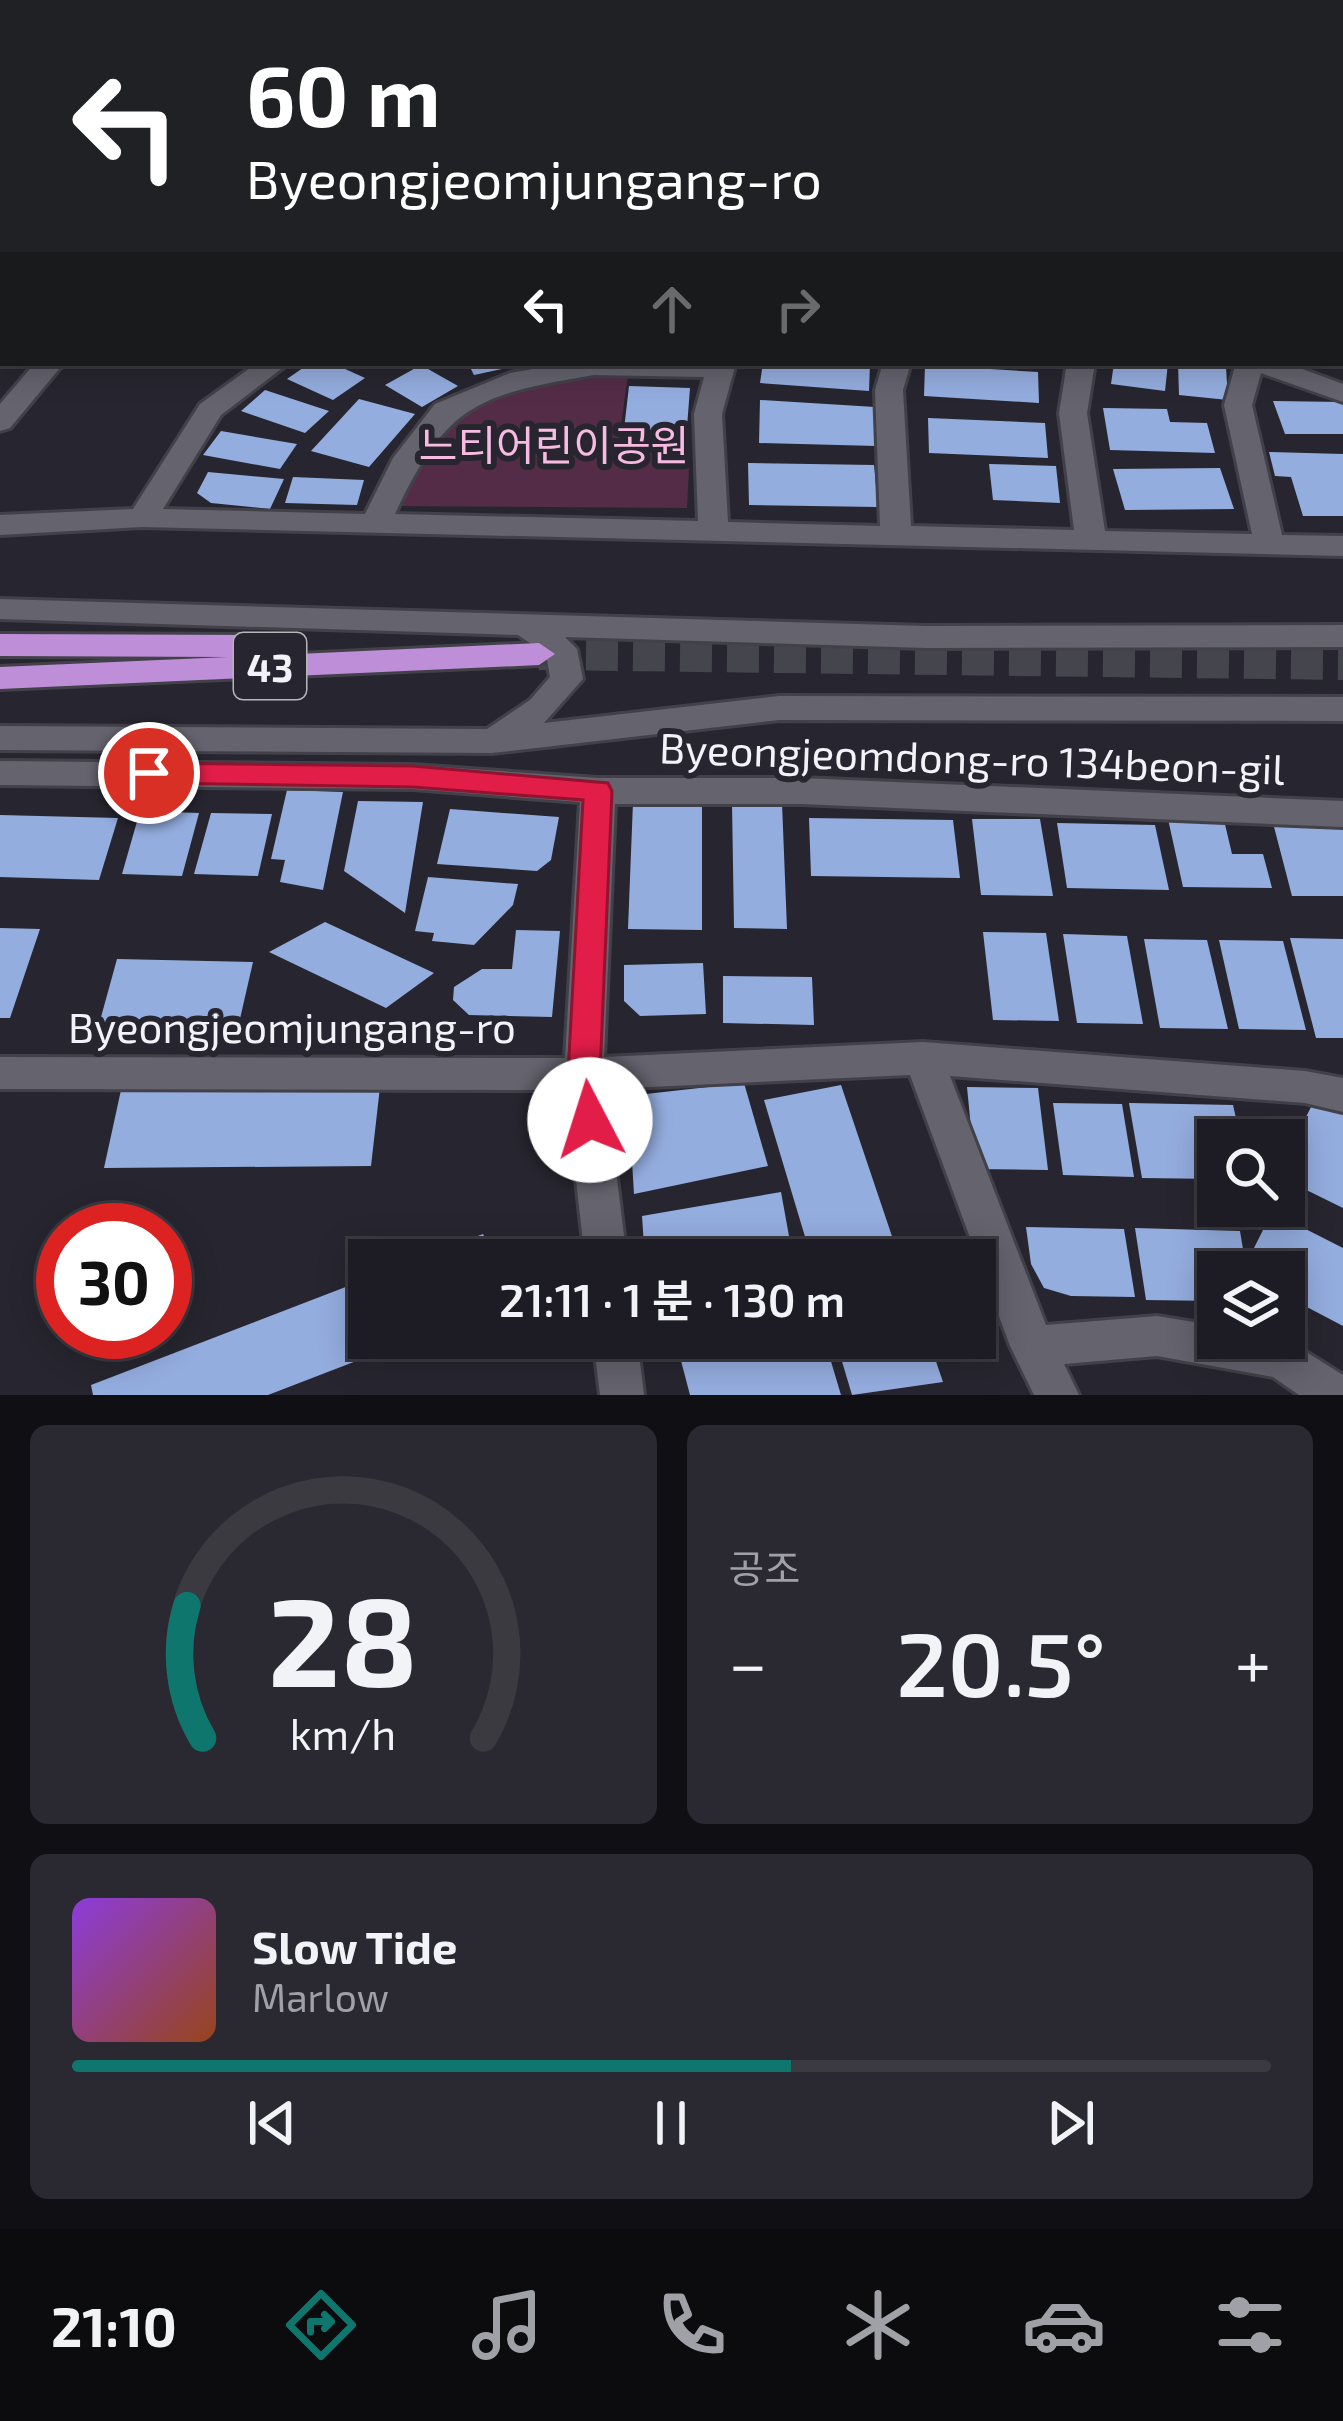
<!DOCTYPE html>
<html lang="ko">
<meta charset="utf-8">
<style>
:root{--surface:#1d1c24;--page:#2a2931;--text:#f1f3f6;--muted:#a0a1a6;--line:#3b3a41;--accent:#0f766e}
body{margin:0;font-family:"Exo 2","Noto Sans KR",sans-serif;background:var(--page);color:var(--text);height:100vh;display:flex;flex-direction:column;font-size:45px;white-space:nowrap}
*{box-sizing:border-box;margin:0}
p{font-size:39px;color:var(--muted)}
.icon{flex:none;width:66px;height:66px;fill:none;stroke:currentColor;stroke-width:2;stroke-linecap:round;stroke-linejoin:round}
.map{position:relative;height:1395px;overflow:hidden}
.details{display:flex;flex-direction:column;gap:30px;padding:30px;background:#100f14;flex:1}
.details>*{flex:none}
.top-card{position:absolute;left:0px;top:0px;width:1344px;height:366px;box-shadow:0 6px 30px #0003,0 0 0 3px var(--line);background:#202124;color:#fff;overflow:hidden}
.buttons{position:absolute;left:1197px;top:1119px;display:grid;gap:24px}
.buttons a{display:grid;place-items:center;width:108px;height:108px;border-radius:0px;background:var(--surface);box-shadow:0 6px 30px #0003,0 0 0 3px var(--line);font-size:60px}
.speed{position:absolute;left:36px;top:1203px;display:flex;gap:24px;font-size:60px;font-weight:700;text-align:center}
.speed>*{display:grid;place-content:center;width:156px;height:156px;border-radius:50%;background:var(--surface);box-shadow:0 6px 30px #0003,0 0 0 3px var(--line);line-height:1}
.speed .limit{border:18px solid #d22;background:#fff;color:#111}
.pin{position:absolute;display:grid;place-items:center;width:102px;height:102px;color:#fff;margin:-51px;border:6px solid #fff;border-radius:50%;box-shadow:0 3px 12px #0007}
.me{position:absolute;width:132px;margin:-66px;rotate:355deg;stroke-linejoin:round;filter:drop-shadow(0 0 9px #0008)}
.turn{display:flex;align-items:center;gap:42px;height:252px;padding:0 48px;font-size:54px}
.turn .icon{width:156px;height:156px;stroke-width:2.5}
.turn b{display:block;font-size:84px;line-height:102px}
.lanes{display:flex;align-items:center;height:114px;padding:0 48px;background:#0003;justify-content:center;gap:60px;direction:ltr}
.lanes .off{opacity:.35}
.big{font-size:90px;font-weight:600;line-height:1.1}
.details .widget{flex:1;display:flex;flex-direction:column;justify-content:center;gap:18px;min-width:0;padding:0 42px;border-radius:18px;background:var(--page)}
.details .dial{align-items:center;gap:0}
.dial svg{height:312px;overflow:visible;fill:none;stroke:var(--line);stroke-width:7;stroke-linecap:round;text-anchor:middle}
.dial text{fill:var(--text);stroke:none}
.song{display:flex;align-items:center;gap:36px}
.cover{width:144px;height:144px;border-radius:18px;background:linear-gradient(135deg,hsl(270 70% 55%),hsl(20 70% 35%))}
.played{height:12px;border-radius:6px;background:linear-gradient(90deg,var(--accent) 60%,var(--line) 60%)}
.keys{display:flex;justify-content:space-around;direction:ltr}
.heat{display:flex;justify-content:space-between;align-items:center;font-size:66px;direction:ltr}
.details .tiles{flex:1;display:grid;gap:30px;grid-template-columns:1fr 1fr}
.widget:last-child{grid-column:span 2}
.trip{position:absolute;left:348px;top:1239px;width:648px;height:120px;border-radius:0px;background:var(--surface);box-shadow:0 6px 30px #0003,0 0 0 3px var(--line);font-weight:600;line-height:120px;text-align:center}
.tabs{display:flex;height:192px;justify-content:space-around;align-items:center;background:#0c0b0e;color:var(--muted)}
.tabs .icon{width:84px;height:84px}
.tabs .selected{color:var(--accent)}
.tabs b{font-size:54px;color:var(--text)}
.map>svg:first-child{display:block}
.green{fill:#542c47}
.building{fill:#94addf}
.lines{fill:none;stroke-linecap:round;stroke-linejoin:round}
.trunk-tunnel{stroke:#45454e;stroke-width:32;stroke-dasharray:32 15;stroke-linecap:butt}
.service-casing{stroke:#424149;stroke-width:6}
.minor-casing{stroke:#424149;stroke-width:6}
.tertiary-casing{stroke:#424149;stroke-width:6}
.trunk-casing{stroke:#424149;stroke-width:6}
.service{fill:#64636e;fill-rule:evenodd}
.minor{fill:#64636e;fill-rule:evenodd}
.tertiary{fill:#64636e;fill-rule:evenodd}
.trunk{fill:#bf8ed8;fill-rule:evenodd}
.route{fill:#e11d48;stroke:#92132f;stroke-width:3}
.labels{text-anchor:middle;dominant-baseline:central;stroke-width:12;stroke-linejoin:round;paint-order:stroke}
.shield{fill:#272630;stroke:#b5b5bc;stroke-width:3}
.shield-label{font-size:39px;font-weight:bold;fill:#f2f2f8}
.park-label{font-size:42px;fill:#f7bbe2;stroke:#272630}
.street-label{font-size:42px;fill:#f2f2f8;stroke:#272630}
</style>
<div class="map">
<svg width="1343" height="1395" viewBox="0 0 1343 1395">
<rect width="100%" height="100%" fill="#272630"/>
<!-- green -->
<path class="green" d="M 598,373 L 628,375 L 618,446 L 690,448 L 687,508 L 397,506 C 445,402 492,391 598,373 Z"/>
<!-- building -->
<path class="building" d="M 310,363 L 332,363 L 365,378 L 333,400 L 287,379 Z
M 468,363 L 520,363 L 520,365 L 474,375 Z
M 763,363 L 870,363 L 869,391 L 760,383 Z
M 1114,363 L 1168,363 L 1165,391 L 1111,384 Z
M 1178,363 L 1226,367 L 1228,400 L 1179,395 Z
M 421,365 L 458,386 L 422,407 L 385,385 Z
M 925,365 L 1038,372 L 1039,403 L 924,396 Z
M 629,386 L 690,388 L 686,440 L 623,438 Z
M 265,390 L 329,411 L 305,433 L 241,411 Z
M 359,399 L 415,414 L 369,467 L 311,451 Z
M 760,400 L 875,407 L 877,446 L 759,443 Z
M 1273,401 L 1343,402 L 1343,434 L 1285,434 Z
M 1103,408 L 1167,409 L 1170,422 L 1207,423 L 1215,453 L 1110,450 Z
M 928,418 L 1045,423 L 1048,458 L 929,453 Z
M 221,431 L 297,444 L 280,469 L 203,455 Z
M 1269,452 L 1343,454 L 1343,516 L 1303,516 L 1291,477 L 1275,476 Z
M 748,463 L 874,465 L 878,507 L 749,505 Z
M 989,464 L 1056,466 L 1060,503 L 993,500 Z
M 1220,468 L 1234,509 L 1125,510 L 1113,469 Z
M 208,472 L 284,479 L 270,509 L 211,503 L 197,493 Z
M 293,477 L 364,480 L 357,505 L 285,503 Z
M 287,790 L 343,792 L 323,890 L 280,882 L 285,860 L 271,859 Z
M 358,801 L 423,802 L 405,913 L 344,871 Z
M 633,802 L 702,802 L 702,930 L 628,929 Z
M 732,803 L 782,803 L 787,929 L 734,928 Z
M 450,809 L 559,817 L 551,860 L 537,871 L 437,864 Z
M 140,811 L 199,813 L 182,876 L 122,874 Z
M 211,813 L 272,814 L 258,876 L 194,874 Z
M 0,815 L 118,818 L 99,880 L 0,877 Z
M 809,818 L 953,820 L 960,878 L 811,876 Z
M 972,819 L 1040,819 L 1053,896 L 981,895 Z
M 1168,819 L 1224,820 L 1232,854 L 1263,854 L 1272,888 L 1183,887 Z
M 1057,823 L 1155,825 L 1169,890 L 1067,888 Z
M 1273,823 L 1343,824 L 1343,896 L 1292,896 Z
M 428,877 L 518,884 L 513,905 L 474,945 L 432,941 L 434,933 L 415,931 Z
M 325,922 L 434,973 L 386,1008 L 269,952 Z
M 0,928 L 40,929 L 10,1018 L 0,1018 Z
M 516,930 L 560,931 L 552,1017 L 469,1015 L 453,1000 L 454,987 L 482,969 L 512,969 Z
M 983,932 L 1046,933 L 1059,1021 L 993,1020 Z
M 1063,934 L 1127,936 L 1143,1024 L 1077,1023 Z
M 1290,938 L 1343,939 L 1343,1038 L 1316,1038 Z
M 1144,939 L 1207,940 L 1228,1029 L 1160,1028 Z
M 1219,940 L 1283,941 L 1306,1030 L 1239,1029 Z
M 117,959 L 253,962 L 237,1032 L 98,1028 Z
M 703,963 L 706,1014 L 640,1016 L 624,1001 L 624,965 Z
M 723,976 L 812,977 L 814,1025 L 723,1023 Z
M 744,1083 L 768,1166 L 634,1194 L 628,1096 Z
M 841,1085 L 900,1260 L 812,1260 L 764,1100 Z
M 380,1087 L 371,1166 L 104,1168 L 121,1090 Z
M 967,1087 L 1038,1088 L 1048,1170 L 975,1169 Z
M 1316,1097 L 1343,1110 L 1343,1208 L 1284,1179 L 1284,1161 Z
M 1053,1103 L 1122,1104 L 1134,1177 L 1063,1175 Z
M 1129,1103 L 1233,1105 L 1241,1140 L 1218,1140 L 1218,1179 L 1142,1178 Z
M 781,1192 L 793,1258 L 645,1260 L 642,1216 Z
M 1272,1212 L 1343,1248 L 1343,1326 L 1284,1295 L 1284,1272 L 1242,1272 Z
M 74,1214 L 123,1215 L 124,1230 L 66,1230 Z
M 1026,1227 L 1124,1229 L 1135,1297 L 1071,1296 L 1044,1288 L 1031,1264 Z
M 1135,1228 L 1240,1231 L 1244,1255 L 1225,1255 L 1228,1272 L 1218,1272 L 1218,1301 L 1146,1300 Z
M 483,1234 L 496,1260 L 416,1260 Z
M 369,1278 L 369,1338 L 416,1338 L 268,1395 L 93,1395 L 91,1385 Z
M 675,1338 L 824,1338 L 841,1395 L 690,1395 Z
M 835,1338 L 928,1338 L 943,1382 L 852,1395 Z"/>
<g class="lines">
<!-- trunk-tunnel -->
<path class="trunk-tunnel" d="M 539,654 L 1343,664"/>
<!-- service casing -->
<g class="service-casing">
<path id="service" d="M 1315,0 L 1338,0 L 1341,3 L 1318,3 Z
M 0,62 L 3,62 L 3,71 L 0,71 Z"/>
</g>
<!-- minor casing -->
<g class="minor-casing">
<path id="minor" d="M 324,0 L 349,0 L 322,3 Z
M 257,363 L 289,363 L 221,415 L 163,509 L 365,514 L 393,458 L 435,404 L 510,373 L 568,363 L 736,363 L 722,414 L 728,522 L 880,526 L 875,390 L 883,363 L 911,363 L 903,390 L 911,526 L 1074,530 L 1059,413 L 1067,363 L 1095,363 L 1087,413 L 1105,531 L 1252,534 L 1224,405 L 1236,363 L 1286,363 L 1343,384 L 1343,402 L 1261,373 L 1252,405 L 1282,535 L 1343,536 L 1343,556 L 142,527 L 0,535 L 0,515 L 133,509 L 200,404 ZM 594,375 L 704,377 L 694,414 L 698,521 L 395,514 C 447,404 476,395 594,375 Z
M 0,761 L 413,765 L 598,778 L 801,778 L 1343,801 L 1343,827 L 801,804 L 615,804 L 604,1057 L 923,1042 L 1305,1071 L 1343,1078 L 1343,1112 L 1305,1103 L 950,1076 L 1046,1325 L 1157,1316 L 1218,1326 L 1218,1338 L 1284,1338 L 1343,1375 L 1343,1395 L 1299,1395 L 1273,1377 L 1157,1356 L 1064,1364 L 1079,1395 L 1034,1395 L 1010,1346 L 910,1075 L 606,1089 L 627,1260 L 585,1260 L 566,1090 L 0,1089 L 0,1057 L 565,1058 L 580,802 L 413,789 L 0,785 Z
M 593,1338 L 637,1338 L 644,1395 L 600,1395 Z"/>
</g>
<!-- tertiary casing -->
<g class="tertiary-casing">
<path id="tertiary" d="M 1341,297 L 1343,297 L 1343,313 L 1341,313 Z
M 35,363 L 64,363 L 10,428 L 0,431 L 0,404 Z
M 0,599 L 926,626 L 1343,625 L 1343,647 L 926,648 L 565,637 L 577,649 L 583,679 L 544,723 L 779,696 L 1343,697 L 1343,721 L 779,720 L 492,753 L 0,750 L 0,726 L 487,729 L 530,700 L 550,677 L 546,654 L 518,635 L 0,619 Z"/>
</g>
<!-- trunk casing -->
<g class="trunk-casing">
<path id="trunk" d="M 0,634 L 268,635 L 284,646 L 276,655 L 539,643 L 555,654 L 539,665 L 0,689 L 0,667 L 228,657 L 0,656 Z"/>
</g>
<!-- service -->
<use href="#service" class="service"/>
<!-- minor -->
<use href="#minor" class="minor"/>
<!-- tertiary -->
<use href="#tertiary" class="tertiary"/>
<!-- trunk -->
<use href="#trunk" class="trunk"/>
</g>
<!-- route -->
<path class="route" d="M 149,763 L 413,766 L 608,783 L 612,791 L 600,1074 L 606,1120 L 601,1130 L 578,1130 L 568,1074 L 583,800 L 413,787 L 149,783 L 135,773 Z"/>
<g class="labels">
<!-- shield labels -->
<rect class="shield" x="234" y="633" width="72" height="66" rx="9"/>
<g class="shield-label">
<text x="270" y="666">43</text>
</g>
<!-- park labels -->
<g class="park-label">
<text x="554" y="444">느티어린이공원</text>
</g>
<!-- street labels -->
<g class="street-label">
<text transform="translate(972 757) rotate(2)">Byeongjeomdong-ro 134beon-gil</text>
<text x="292" y="1026">Byeongjeomjungang-ro</text>
</g>
</g>
</svg>
<div class="buttons">
<a><svg class="icon" aria-label="search" viewBox="0 0 24 24"><circle cx="10" cy="10" r="6"/><path d="M15 15l6 6"/></svg></a>
<a><svg class="icon" aria-label="layers" viewBox="0 0 24 24"><path d="M12 4l9 5-9 5-9-5zM3 14l9 5 9-5"/></svg></a>
</div>
<div class="speed"><div class="limit">30</div></div>
<div class="pin" style="left:149px;top:773px;background:#d93025"><svg class="icon" aria-label="arrive" viewBox="0 0 24 24"><path d="M6 21V4h12l-3 4 3 4H6"/></svg></div>
<svg class="me" style="left:590px;top:1120px" viewBox="-20 -20 40 40"><circle r="19" fill="#fff"/><path d="M0-13L10 11 0 6-10 11z" fill="#e11d48"/></svg>
<div class="trip">21:11 · 1 분 · 130 m</div>
<div class="top-card">
<div class="turn"><svg class="icon" aria-label="left" viewBox="0 0 24 24"><path d="M17 20v-9H6M10 6l-5 5 5 5"/></svg><div><b>60 m</b>Byeongjeomjungang-ro</div></div>
<div class="lanes"><svg class="icon" aria-label="left" viewBox="0 0 24 24"><path d="M17 20v-9H6M10 6l-5 5 5 5"/></svg><svg class="icon off" aria-label="ahead" viewBox="0 0 24 24"><path d="M12 20V5M6 11l6-6 6 6"/></svg><svg class="icon off" aria-label="right" viewBox="0 0 24 24"><path d="M7 20v-9h11M14 6l5 5-5 5"/></svg></div>
</div>
</div>
<section class="details">
<div class="tiles">
<div class="widget dial"><svg viewBox="0 0 100 80">
<path d="M14 69A42 42 0 1 1 86 69"/>
<path d="M14 69A42 42 0 0 1 10 35" stroke="#0f766e"/>
<text x="50" y="56" font-size="32" font-weight="700">28</text>
<text x="50" y="72" font-size="11">km/h</text>
</svg></div>
<div class="widget"><p>공조</p>
<div class="heat"><a>−</a><b class="big">20.5°</b><a>+</a></div>
</div>
<div class="widget">
<div class="song"><i class="cover"></i><div><b>Slow Tide</b><p>Marlow</p></div></div>
<div class="played"></div>
<div class="keys"><svg class="icon" aria-label="previous" viewBox="0 0 24 24"><path d="M18 5L8 12l10 7zM5 5v14"/></svg><svg class="icon" aria-label="pause" viewBox="0 0 24 24"><path d="M8 5v14M16 5v14"/></svg><svg class="icon" aria-label="next" viewBox="0 0 24 24"><path d="M6 5l10 7-10 7zM19 5v14"/></svg></div>
</div>
</div>
</section>
<nav class="tabs">
<b>21:10</b>
<svg class="icon selected" aria-label="directions" viewBox="0 0 24 24"><path d="M12 3l9 9-9 9-9-9zM9 14v-3h6M13 9l2 2-2 2"/></svg>
<svg class="icon" aria-label="music" viewBox="0 0 24 24"><path d="M9 18V5l10-2v13"/><circle cx="6" cy="18" r="3"/><circle cx="16" cy="16" r="3"/></svg>
<svg class="icon" aria-label="phone" viewBox="0 0 24 24"><path d="M5 4h4l2 5-3 2q2 4 5 5l2-3 5 2v4C11 20 4 13 5 4z"/></svg>
<svg class="icon" aria-label="climate" viewBox="0 0 24 24"><path d="M12 3v18M4 7l16 10M4 17L20 7"/></svg>
<svg class="icon" aria-label="car" viewBox="0 0 24 24"><path d="M5 17H2v-5l4-1 3-4h7l3 4 3 1v5h-3M9 17h6M6 11h13"/><circle cx="7" cy="17" r="2"/><circle cx="17" cy="17" r="2"/></svg>
<svg class="icon" aria-label="filters" viewBox="0 0 24 24"><path d="M4 7h16M4 17h16"/><circle cx="9" cy="7" r="2"/><circle cx="15" cy="17" r="2"/></svg>
</nav>
